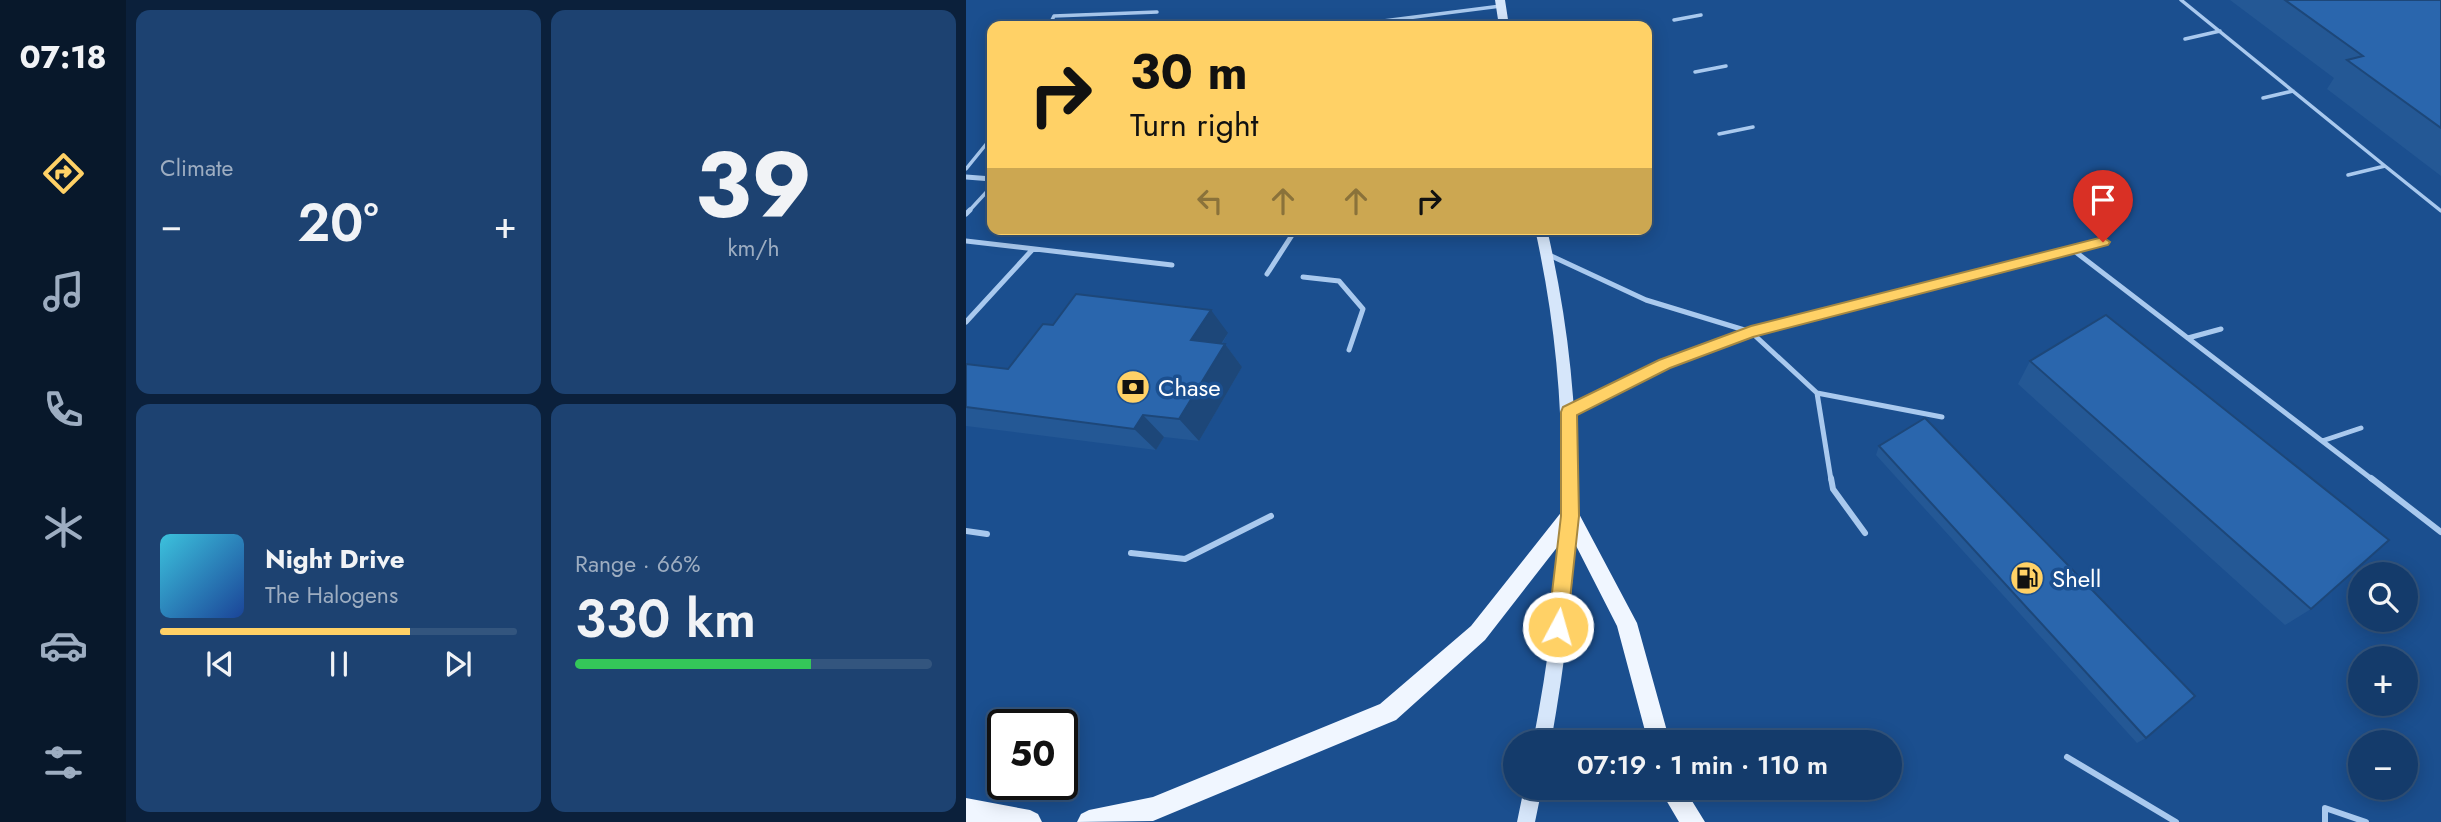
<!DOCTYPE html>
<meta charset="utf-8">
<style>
:root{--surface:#143b6b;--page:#1d4271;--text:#f1f3f6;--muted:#9dadc1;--line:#33557e;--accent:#ffd166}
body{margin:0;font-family:Jost,sans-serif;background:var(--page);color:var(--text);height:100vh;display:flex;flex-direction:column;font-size:26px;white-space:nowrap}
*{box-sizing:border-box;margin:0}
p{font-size:23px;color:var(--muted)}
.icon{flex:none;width:38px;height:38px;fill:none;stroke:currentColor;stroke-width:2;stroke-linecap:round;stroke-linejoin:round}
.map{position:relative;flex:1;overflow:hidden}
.details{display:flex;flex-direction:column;gap:10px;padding:10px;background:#0b203b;width:840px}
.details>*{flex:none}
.hud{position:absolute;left:21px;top:21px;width:665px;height:214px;border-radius:14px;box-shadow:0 4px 18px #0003,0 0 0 2px var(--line);background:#ffd166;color:#111;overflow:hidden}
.controls{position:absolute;left:1382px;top:562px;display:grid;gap:14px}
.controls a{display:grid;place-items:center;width:70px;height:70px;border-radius:50%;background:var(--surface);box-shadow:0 4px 18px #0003,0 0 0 2px var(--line);font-size:35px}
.speed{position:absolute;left:21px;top:709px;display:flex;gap:14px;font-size:35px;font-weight:700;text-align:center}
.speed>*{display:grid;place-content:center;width:91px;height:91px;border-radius:50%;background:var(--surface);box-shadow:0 4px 18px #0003,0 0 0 2px var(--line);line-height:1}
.speed .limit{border:4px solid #111;border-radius:10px;background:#fff;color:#111}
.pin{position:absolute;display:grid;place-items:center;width:60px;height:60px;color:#fff;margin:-72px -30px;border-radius:50% 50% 50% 0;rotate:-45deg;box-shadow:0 0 7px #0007}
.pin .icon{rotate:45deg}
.me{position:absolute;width:77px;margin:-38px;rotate:6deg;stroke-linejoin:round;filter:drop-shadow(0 0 5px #0008)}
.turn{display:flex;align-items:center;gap:24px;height:147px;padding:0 28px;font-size:32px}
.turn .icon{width:91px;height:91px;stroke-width:2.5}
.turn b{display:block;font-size:49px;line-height:60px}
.lanes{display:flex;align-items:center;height:66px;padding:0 28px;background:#0003;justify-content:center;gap:35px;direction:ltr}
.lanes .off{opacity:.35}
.big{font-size:52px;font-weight:600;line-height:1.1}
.details .widget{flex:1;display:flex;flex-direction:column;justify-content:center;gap:10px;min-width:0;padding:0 24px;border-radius:14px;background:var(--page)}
.details .dial{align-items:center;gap:0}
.dial b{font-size:91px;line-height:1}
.song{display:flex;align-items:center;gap:21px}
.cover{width:84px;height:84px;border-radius:10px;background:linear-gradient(135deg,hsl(190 70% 55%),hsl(220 70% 35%))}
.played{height:7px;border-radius:4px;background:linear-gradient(90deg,var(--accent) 70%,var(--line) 70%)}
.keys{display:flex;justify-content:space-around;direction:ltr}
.heat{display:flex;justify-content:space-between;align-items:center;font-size:38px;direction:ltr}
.charge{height:10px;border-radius:5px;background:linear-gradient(90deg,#34c759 66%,var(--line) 0)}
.details .tiles{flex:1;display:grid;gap:10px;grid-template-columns:repeat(2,1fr)}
.trip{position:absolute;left:537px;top:730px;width:399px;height:70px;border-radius:35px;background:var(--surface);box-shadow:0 4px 18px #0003,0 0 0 2px var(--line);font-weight:600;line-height:70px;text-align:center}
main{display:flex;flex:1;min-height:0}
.tab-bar{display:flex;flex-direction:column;width:126px;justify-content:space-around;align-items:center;background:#08182b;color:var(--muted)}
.tab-bar .icon{width:49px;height:49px}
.tab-bar .active{color:var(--accent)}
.tab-bar b{font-size:32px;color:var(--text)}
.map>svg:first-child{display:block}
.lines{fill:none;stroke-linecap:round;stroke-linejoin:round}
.service-far2{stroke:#a9c9ee;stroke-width:3.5}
.service-far1{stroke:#a9c9ee;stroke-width:5}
.service{stroke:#a9c9ee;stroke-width:6}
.minor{stroke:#a9c9ee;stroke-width:5}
.secondary{fill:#d6e6fa;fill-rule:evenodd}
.primary{fill:#f0f6ff;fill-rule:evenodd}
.wall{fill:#245895}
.shaded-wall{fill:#1d4779}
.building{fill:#2a66ad;stroke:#1d4779;stroke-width:2}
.route{fill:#ffd166;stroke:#a68842;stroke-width:2}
.labels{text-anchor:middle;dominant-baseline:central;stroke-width:7;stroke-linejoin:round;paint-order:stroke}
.poi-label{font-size:24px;fill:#fff;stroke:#1b4f8f;text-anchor:start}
</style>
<main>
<nav class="tab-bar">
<b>07:18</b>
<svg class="icon active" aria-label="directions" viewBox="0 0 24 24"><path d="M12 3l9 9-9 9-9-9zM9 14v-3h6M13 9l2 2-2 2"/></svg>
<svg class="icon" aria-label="music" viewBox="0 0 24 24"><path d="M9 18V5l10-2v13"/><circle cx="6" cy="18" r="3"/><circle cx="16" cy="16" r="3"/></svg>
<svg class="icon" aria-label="phone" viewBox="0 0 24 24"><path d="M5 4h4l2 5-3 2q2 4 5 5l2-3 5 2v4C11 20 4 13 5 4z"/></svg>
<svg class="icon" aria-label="climate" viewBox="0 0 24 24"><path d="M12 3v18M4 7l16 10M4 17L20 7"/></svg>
<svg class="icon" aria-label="car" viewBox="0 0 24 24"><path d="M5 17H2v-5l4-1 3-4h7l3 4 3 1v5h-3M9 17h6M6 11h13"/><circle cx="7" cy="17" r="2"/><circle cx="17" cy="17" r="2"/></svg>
<svg class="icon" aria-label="filters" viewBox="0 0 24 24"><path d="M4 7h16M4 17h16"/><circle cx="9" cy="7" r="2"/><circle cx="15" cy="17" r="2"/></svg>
</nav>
<section class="details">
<div class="tiles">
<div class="widget"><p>Climate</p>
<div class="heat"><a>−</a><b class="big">20°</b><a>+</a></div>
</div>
<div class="widget dial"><b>39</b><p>km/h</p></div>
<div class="widget">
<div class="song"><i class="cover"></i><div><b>Night Drive</b><p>The Halogens</p></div></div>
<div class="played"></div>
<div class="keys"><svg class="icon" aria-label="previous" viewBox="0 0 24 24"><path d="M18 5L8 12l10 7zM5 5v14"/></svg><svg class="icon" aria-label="pause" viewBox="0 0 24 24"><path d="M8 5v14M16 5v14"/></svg><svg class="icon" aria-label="next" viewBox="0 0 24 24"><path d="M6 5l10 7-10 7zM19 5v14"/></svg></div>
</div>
<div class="widget"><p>Range · 66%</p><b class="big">330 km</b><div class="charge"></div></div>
</div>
</section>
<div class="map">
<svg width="1475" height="822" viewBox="0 0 1475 822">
<rect width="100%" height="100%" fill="#1b4f8f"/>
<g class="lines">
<!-- service-far2 -->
<path class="service-far2" d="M 1215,0 L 1419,166 L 1382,175
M 708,20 L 735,15
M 83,26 L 88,16 L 191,12
M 378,26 L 535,6
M 1219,39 L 1254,31
M 729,72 L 760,66
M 1297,98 L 1327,91
M 753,134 L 787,127
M 1419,166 L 1475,211
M 0,169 L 26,137
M 3,211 L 26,186"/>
<!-- service-far1 -->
<path class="service-far1" d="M 0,214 L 4,210
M 0,241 L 206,265
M 1107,250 L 1407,480
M 581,254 L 680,300 L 785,332 L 851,393 L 976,417
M 301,274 L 330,229
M 337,277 L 373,281 L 397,309 L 383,350
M 0,322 L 67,249
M 1222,338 L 1255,329
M 851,393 L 865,480
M 603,412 L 699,364 L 785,332 L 1137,242
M 1356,441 L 1395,428"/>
<!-- service -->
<path class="service" d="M 865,478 L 867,489 L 899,533
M 1405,478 L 1475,532
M 0,531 L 21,534
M 165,553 L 219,559 L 305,516
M 1101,757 L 1210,822
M 1359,822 L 1359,808 L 1400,822"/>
<!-- minor -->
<path class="minor" d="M 0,177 L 26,179"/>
<!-- secondary -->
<path class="secondary" d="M 529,0 L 539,0 L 543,26 L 533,26 Z
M 569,229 L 581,229 C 622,406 617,564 585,742 L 567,742 C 601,566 608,405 569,229 Z
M 558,788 L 576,788 L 569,822 L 551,822 Z"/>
<!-- primary -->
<path class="primary" d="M 604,507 L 611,510 L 671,623 L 704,742 L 682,742 L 651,626 L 603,532 L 519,640 L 430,720 L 187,821 L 111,822 L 115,814 L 123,810 L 187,797 L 414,704 L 505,626 L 597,510 Z
M 693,788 L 718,788 L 739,822 L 713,822 Z
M 0,798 L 64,810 L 72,814 L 76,822 L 0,822 Z"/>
</g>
<!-- wall -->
<path class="wall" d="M 1264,0 L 1475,0 L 1475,176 L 1361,89 L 1368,78 Z
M 87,325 L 262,333 L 256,344 L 259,344 L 276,367 L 233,441 L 198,437 L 190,450 L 0,426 L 0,364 L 42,369 Z
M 1064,361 L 1345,609 L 1319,625 L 1052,384 Z
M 913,446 L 1180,738 L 1171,743 L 910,455 Z"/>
<!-- shaded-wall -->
<path class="shaded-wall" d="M 245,310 L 262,333 L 243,363 L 225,340 Z
M 259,344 L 276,367 L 233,441 L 213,419 Z
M 177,415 L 198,437 L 190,450 L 168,429 Z"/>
<!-- building -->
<path class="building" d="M 1319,0 L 1475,0 L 1475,128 L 1381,60 L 1397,56 Z
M 138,21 L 196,26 L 133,26 Z
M 110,294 L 245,310 L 225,340 L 259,344 L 213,419 L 177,415 L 168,429 L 0,407 L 0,364 L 42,369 L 77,324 L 87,325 Z
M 1140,315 L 1423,540 L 1345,609 L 1064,361 Z
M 959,418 L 1229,696 L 1180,738 L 913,446 Z"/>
<!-- route -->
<path class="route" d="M 1137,237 L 1144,242 L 1142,245 L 787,337 L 704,368 L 611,415 L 613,516 L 601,627 L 598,634 L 592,636 L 585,634 L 582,627 L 595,516 L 595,412 L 597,407 L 693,360 L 785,326 Z"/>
<!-- icons -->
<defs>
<g id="bank-disc" transform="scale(1.75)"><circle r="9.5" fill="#ffd166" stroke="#1b4f8f"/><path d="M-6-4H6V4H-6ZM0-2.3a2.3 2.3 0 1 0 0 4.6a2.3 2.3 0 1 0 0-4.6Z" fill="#111"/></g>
<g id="fuel-disc" transform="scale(1.75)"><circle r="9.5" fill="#ffd166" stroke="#1b4f8f"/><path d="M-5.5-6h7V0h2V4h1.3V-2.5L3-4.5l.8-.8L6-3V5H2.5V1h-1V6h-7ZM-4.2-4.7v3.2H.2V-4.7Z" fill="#111"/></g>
</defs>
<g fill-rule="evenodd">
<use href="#bank-disc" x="167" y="387"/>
<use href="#fuel-disc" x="1061" y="578"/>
</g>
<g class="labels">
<!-- poi labels -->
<g class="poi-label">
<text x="192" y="387">Chase</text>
<text x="1086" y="578">Shell</text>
</g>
</g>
</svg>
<div class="controls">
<a><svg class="icon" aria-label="search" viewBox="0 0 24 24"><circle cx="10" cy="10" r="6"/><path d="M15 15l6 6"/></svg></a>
<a>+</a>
<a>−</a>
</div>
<div class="speed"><div class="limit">50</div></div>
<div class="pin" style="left:1137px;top:242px;background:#d93025"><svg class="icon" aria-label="arrive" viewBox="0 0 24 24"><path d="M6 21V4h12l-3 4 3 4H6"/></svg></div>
<svg class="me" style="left:592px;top:627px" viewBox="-20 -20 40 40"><circle r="17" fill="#ffd166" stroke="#fff" stroke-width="3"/><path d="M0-11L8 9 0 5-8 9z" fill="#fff"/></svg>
<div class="trip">07:19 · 1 min · 110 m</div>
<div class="hud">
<div class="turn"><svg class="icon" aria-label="right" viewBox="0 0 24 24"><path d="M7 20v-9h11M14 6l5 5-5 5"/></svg><div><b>30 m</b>Turn right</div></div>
<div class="lanes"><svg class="icon off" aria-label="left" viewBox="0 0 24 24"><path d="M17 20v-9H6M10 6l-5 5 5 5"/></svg><svg class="icon off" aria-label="ahead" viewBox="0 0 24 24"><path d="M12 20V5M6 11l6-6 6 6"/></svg><svg class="icon off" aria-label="ahead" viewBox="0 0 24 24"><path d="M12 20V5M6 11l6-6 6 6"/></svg><svg class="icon" aria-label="right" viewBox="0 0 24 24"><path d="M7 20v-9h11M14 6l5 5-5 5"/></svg></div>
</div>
</div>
</main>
